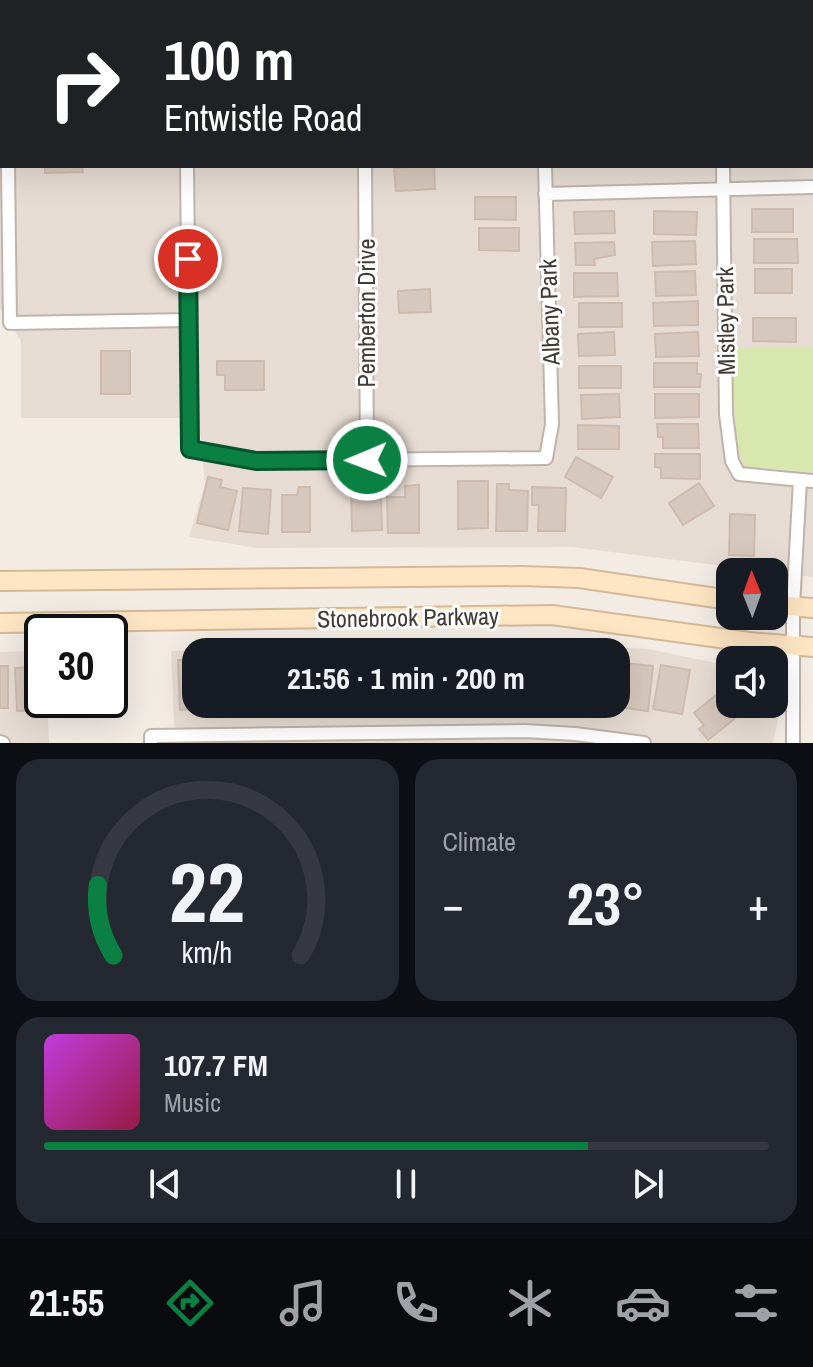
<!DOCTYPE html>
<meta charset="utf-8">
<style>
:root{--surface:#171b24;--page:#242831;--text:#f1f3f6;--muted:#9ea1a6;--line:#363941;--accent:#0b8043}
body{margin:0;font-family:"Archivo Narrow",sans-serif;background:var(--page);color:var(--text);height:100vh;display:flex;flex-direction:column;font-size:30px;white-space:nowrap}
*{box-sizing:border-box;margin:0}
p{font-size:26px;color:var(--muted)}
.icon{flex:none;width:44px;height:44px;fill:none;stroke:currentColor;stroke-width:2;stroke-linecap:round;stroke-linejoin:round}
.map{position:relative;height:743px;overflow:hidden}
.sheet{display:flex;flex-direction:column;gap:16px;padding:16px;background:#0d0f14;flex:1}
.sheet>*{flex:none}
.guide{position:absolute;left:0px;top:0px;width:814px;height:168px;box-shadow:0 8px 32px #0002;background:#202124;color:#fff;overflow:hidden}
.needle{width:52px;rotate:359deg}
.controls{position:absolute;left:716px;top:558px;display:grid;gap:16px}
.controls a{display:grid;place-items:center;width:72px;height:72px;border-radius:16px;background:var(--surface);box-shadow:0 8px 32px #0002;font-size:40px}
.speed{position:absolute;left:24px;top:614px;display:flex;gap:16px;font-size:40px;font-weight:700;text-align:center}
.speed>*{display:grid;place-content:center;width:104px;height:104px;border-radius:50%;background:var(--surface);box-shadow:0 8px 32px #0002;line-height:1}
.speed .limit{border:4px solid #111;border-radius:12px;background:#fff;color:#111}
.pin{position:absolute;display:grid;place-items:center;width:68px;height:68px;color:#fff;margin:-34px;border:4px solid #fff;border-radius:50%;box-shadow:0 2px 8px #0007}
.me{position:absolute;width:88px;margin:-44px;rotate:269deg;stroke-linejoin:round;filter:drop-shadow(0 0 6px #0008)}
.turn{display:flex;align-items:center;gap:28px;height:168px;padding:0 32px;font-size:36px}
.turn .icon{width:104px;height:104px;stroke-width:2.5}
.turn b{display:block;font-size:56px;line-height:68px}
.big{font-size:60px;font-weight:700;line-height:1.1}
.sheet .card{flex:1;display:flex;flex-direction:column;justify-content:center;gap:12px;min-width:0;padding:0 28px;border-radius:24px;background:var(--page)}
.sheet .dial{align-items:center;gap:0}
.dial svg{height:208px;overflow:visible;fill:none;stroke:var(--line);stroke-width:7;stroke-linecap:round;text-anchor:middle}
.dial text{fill:var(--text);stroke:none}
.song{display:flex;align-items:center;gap:24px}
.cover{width:96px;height:96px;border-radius:12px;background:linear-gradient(135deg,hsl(290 70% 55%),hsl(340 70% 35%))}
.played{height:8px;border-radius:4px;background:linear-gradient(90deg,var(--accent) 75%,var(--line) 75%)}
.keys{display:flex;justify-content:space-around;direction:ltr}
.heat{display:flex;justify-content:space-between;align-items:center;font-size:44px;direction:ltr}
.sheet .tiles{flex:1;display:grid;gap:16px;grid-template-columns:1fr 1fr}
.card:last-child{grid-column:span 2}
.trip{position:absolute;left:182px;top:638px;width:448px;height:80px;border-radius:24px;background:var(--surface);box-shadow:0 8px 32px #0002;font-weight:700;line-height:80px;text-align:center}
.menu{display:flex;height:128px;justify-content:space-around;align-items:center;background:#090b0e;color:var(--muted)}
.menu .icon{width:56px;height:56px}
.menu .on{color:var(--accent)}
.menu b{font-size:36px;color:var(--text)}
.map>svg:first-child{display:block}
.residential{fill:#e6dcd3;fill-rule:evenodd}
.green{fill:#d8e7ad}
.building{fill:#d7c8bd;stroke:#cebbae;stroke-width:2}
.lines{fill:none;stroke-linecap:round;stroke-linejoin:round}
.street-casing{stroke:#c0b4aa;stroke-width:16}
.secondary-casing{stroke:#d5b997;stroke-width:22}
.street{stroke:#fff;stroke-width:12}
.secondary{stroke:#fee5c3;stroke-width:18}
.route-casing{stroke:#07532c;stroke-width:20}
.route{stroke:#0b8043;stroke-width:14}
.labels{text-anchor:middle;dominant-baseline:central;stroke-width:6;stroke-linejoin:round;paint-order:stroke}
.street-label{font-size:24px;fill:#443b34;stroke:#fff}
</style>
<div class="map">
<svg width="813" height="743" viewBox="0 0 813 743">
<rect width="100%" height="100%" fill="#f2ece5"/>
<!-- residential -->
<path class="residential" d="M 0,0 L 813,0 L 813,577 L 572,547 L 257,548 L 189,537 L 205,484 L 199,418 L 21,418 L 21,341 L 0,309 ZM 2,2 L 812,2 L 812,166 L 2,166 Z
M 484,639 L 648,649 L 726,665 L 730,669 L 730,704 L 763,704 L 778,719 L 773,743 L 175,743 L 171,651 ZM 196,652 L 616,652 L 616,704 L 196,704 Z
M 42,651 L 42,700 L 47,700 L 49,743 L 0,743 L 0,652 Z"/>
<!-- green -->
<path class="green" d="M 813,347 L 813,472 L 745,466 L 737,448 L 731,348 Z"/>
<!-- building -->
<path class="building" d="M 45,166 L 82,166 L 83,172 L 45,173 Z
M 434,166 L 435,189 L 396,191 L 394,168 Z
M 475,197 L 516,197 L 516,220 L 475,219 Z
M 752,209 L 793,209 L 793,232 L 752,232 Z
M 614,211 L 615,233 L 575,234 L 574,212 Z
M 654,211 L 697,212 L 696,235 L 654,234 Z
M 479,228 L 519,228 L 519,251 L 479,250 Z
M 754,239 L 797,239 L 798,263 L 754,263 Z
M 695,241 L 696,264 L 653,266 L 652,242 Z
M 614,242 L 615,255 L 594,259 L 595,265 L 576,265 L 575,243 Z
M 755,269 L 792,269 L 792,293 L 755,293 Z
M 695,271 L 696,295 L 656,296 L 655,272 Z
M 574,273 L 617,273 L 618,296 L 574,297 Z
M 430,289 L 431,312 L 399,313 L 398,291 Z
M 698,301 L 698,325 L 654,326 L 653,303 Z
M 579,303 L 622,303 L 622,327 L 579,327 Z
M 753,318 L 796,318 L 796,342 L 753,341 Z
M 614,332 L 615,355 L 579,356 L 578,334 Z
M 698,332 L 699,356 L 656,357 L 655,334 Z
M 101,351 L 130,351 L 130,394 L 101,394 Z
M 217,361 L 264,361 L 264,390 L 225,390 L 225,375 L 217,375 Z
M 654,363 L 697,363 L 697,374 L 701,374 L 700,387 L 654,387 Z
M 579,366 L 621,366 L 621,388 L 579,388 Z
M 619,394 L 620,417 L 582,419 L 581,395 Z
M 655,394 L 699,394 L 699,417 L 655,418 Z
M 657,424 L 698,424 L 699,448 L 663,448 L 663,437 L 658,437 Z
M 578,425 L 619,426 L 619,449 L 578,449 Z
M 655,454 L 700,454 L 700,479 L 661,478 L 661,468 L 655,467 Z
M 576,457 L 613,477 L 601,498 L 565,477 Z
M 208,477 L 222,480 L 220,487 L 237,491 L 228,530 L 197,523 Z
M 458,481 L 488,481 L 488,528 L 458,529 Z
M 699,483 L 714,506 L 683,525 L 669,503 Z
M 497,484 L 509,484 L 509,490 L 528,491 L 527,531 L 496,531 Z
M 419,485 L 419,533 L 388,533 L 387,497 L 405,497 L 405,486 Z
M 366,486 L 367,499 L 381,498 L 382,530 L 352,531 L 351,487 Z
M 299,487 L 310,487 L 310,532 L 282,532 L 282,495 L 297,495 Z
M 532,487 L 566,488 L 565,531 L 538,531 L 539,505 L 532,505 Z
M 243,488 L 271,490 L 268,534 L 239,531 Z
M 730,514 L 755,515 L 754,556 L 729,555 Z
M 178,660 L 196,660 L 194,709 L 180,710 Z
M 623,663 L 653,666 L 648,711 L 618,707 Z
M 661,665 L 690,670 L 682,714 L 653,709 Z
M 0,666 L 8,666 L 8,708 L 0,708 Z
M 41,667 L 42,710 L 17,711 L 15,668 Z
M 726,687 L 730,692 L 730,704 L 740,704 L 745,710 L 708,740 L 699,729 L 704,725 L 694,713 Z"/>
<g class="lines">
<!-- street casing -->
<g class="street-casing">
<path id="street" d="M 6,0 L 6,2
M 185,0 L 185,2
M 365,0 L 365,2
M 543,0 L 543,2
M 722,0 L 722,2
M 8,166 L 10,323 L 189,320
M 187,166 L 190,449 L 256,461 L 546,458 L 552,424 L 545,166
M 365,166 L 367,460
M 723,166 L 726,414 L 732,461 L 739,474 L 813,481
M 545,194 L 813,187
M 0,742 L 3,743
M 151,743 L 151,736 L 525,731 L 575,734 L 644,743
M 793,743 L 793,607 L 800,480"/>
</g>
<!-- secondary casing -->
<g class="secondary-casing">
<path id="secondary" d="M 0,581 L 522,576 L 579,578 L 730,600
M 774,605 L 813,608
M 0,623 L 552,615 L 749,642 L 813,647"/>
</g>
<!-- street -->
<use href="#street" class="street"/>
<!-- secondary -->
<use href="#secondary" class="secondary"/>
</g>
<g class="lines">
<!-- route casing -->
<g class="route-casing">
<path id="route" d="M 188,259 L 190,449 L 256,461 L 367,460"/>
</g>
<!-- route -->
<use href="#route" class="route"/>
</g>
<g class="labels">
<!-- street labels -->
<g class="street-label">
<text transform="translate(549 312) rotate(-92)">Albany Park</text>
<text transform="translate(366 313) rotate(-90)">Pemberton Drive</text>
<text transform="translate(725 321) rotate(-91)">Mistley Park</text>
<text transform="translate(408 617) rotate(-1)">Stonebrook Parkway</text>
</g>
</g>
</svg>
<div class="controls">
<a><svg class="needle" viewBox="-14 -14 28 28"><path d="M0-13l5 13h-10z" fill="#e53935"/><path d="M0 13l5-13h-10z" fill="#9ea1a6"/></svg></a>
<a><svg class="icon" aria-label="sound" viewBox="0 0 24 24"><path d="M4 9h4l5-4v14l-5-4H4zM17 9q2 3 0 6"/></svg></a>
</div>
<div class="speed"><div class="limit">30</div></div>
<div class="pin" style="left:188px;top:259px;background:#d93025"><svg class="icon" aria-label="arrive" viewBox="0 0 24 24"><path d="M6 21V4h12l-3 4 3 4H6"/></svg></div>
<svg class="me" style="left:367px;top:460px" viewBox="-20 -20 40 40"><circle r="17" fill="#0b8043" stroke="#fff" stroke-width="3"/><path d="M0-11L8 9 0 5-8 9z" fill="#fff"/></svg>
<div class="trip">21:56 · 1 min · 200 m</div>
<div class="guide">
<div class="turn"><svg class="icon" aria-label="right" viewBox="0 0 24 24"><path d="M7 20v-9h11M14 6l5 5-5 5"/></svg><div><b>100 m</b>Entwistle Road</div></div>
</div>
</div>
<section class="sheet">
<div class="tiles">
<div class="card dial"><svg viewBox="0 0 100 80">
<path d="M14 69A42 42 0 1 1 86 69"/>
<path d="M14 69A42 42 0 0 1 8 42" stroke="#0b8043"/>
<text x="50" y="56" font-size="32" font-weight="700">22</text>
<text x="50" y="72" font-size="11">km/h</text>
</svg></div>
<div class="card"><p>Climate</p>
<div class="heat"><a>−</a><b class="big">23°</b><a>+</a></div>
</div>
<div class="card">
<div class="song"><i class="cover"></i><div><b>107.7 FM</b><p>Music</p></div></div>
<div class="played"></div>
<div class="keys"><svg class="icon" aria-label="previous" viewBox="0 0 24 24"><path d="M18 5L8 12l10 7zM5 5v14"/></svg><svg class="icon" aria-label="pause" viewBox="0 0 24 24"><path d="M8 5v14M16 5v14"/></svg><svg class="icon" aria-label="next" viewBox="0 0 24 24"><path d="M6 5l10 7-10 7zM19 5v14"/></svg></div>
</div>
</div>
</section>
<nav class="menu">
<b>21:55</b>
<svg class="icon on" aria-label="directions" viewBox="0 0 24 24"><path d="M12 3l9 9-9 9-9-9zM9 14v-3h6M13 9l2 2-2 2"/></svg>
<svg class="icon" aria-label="music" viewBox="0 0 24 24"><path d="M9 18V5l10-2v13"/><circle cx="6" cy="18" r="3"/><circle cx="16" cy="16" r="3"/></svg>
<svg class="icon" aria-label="phone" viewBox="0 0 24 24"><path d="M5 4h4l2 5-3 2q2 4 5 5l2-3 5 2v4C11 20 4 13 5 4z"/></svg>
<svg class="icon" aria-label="climate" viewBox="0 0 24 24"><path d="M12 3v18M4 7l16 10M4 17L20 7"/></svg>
<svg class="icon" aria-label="car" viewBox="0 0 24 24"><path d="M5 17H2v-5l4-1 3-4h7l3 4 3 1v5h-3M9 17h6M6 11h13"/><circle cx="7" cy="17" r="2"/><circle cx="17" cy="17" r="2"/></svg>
<svg class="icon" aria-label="filters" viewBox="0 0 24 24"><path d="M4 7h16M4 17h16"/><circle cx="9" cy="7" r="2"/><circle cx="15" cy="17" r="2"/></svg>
</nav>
